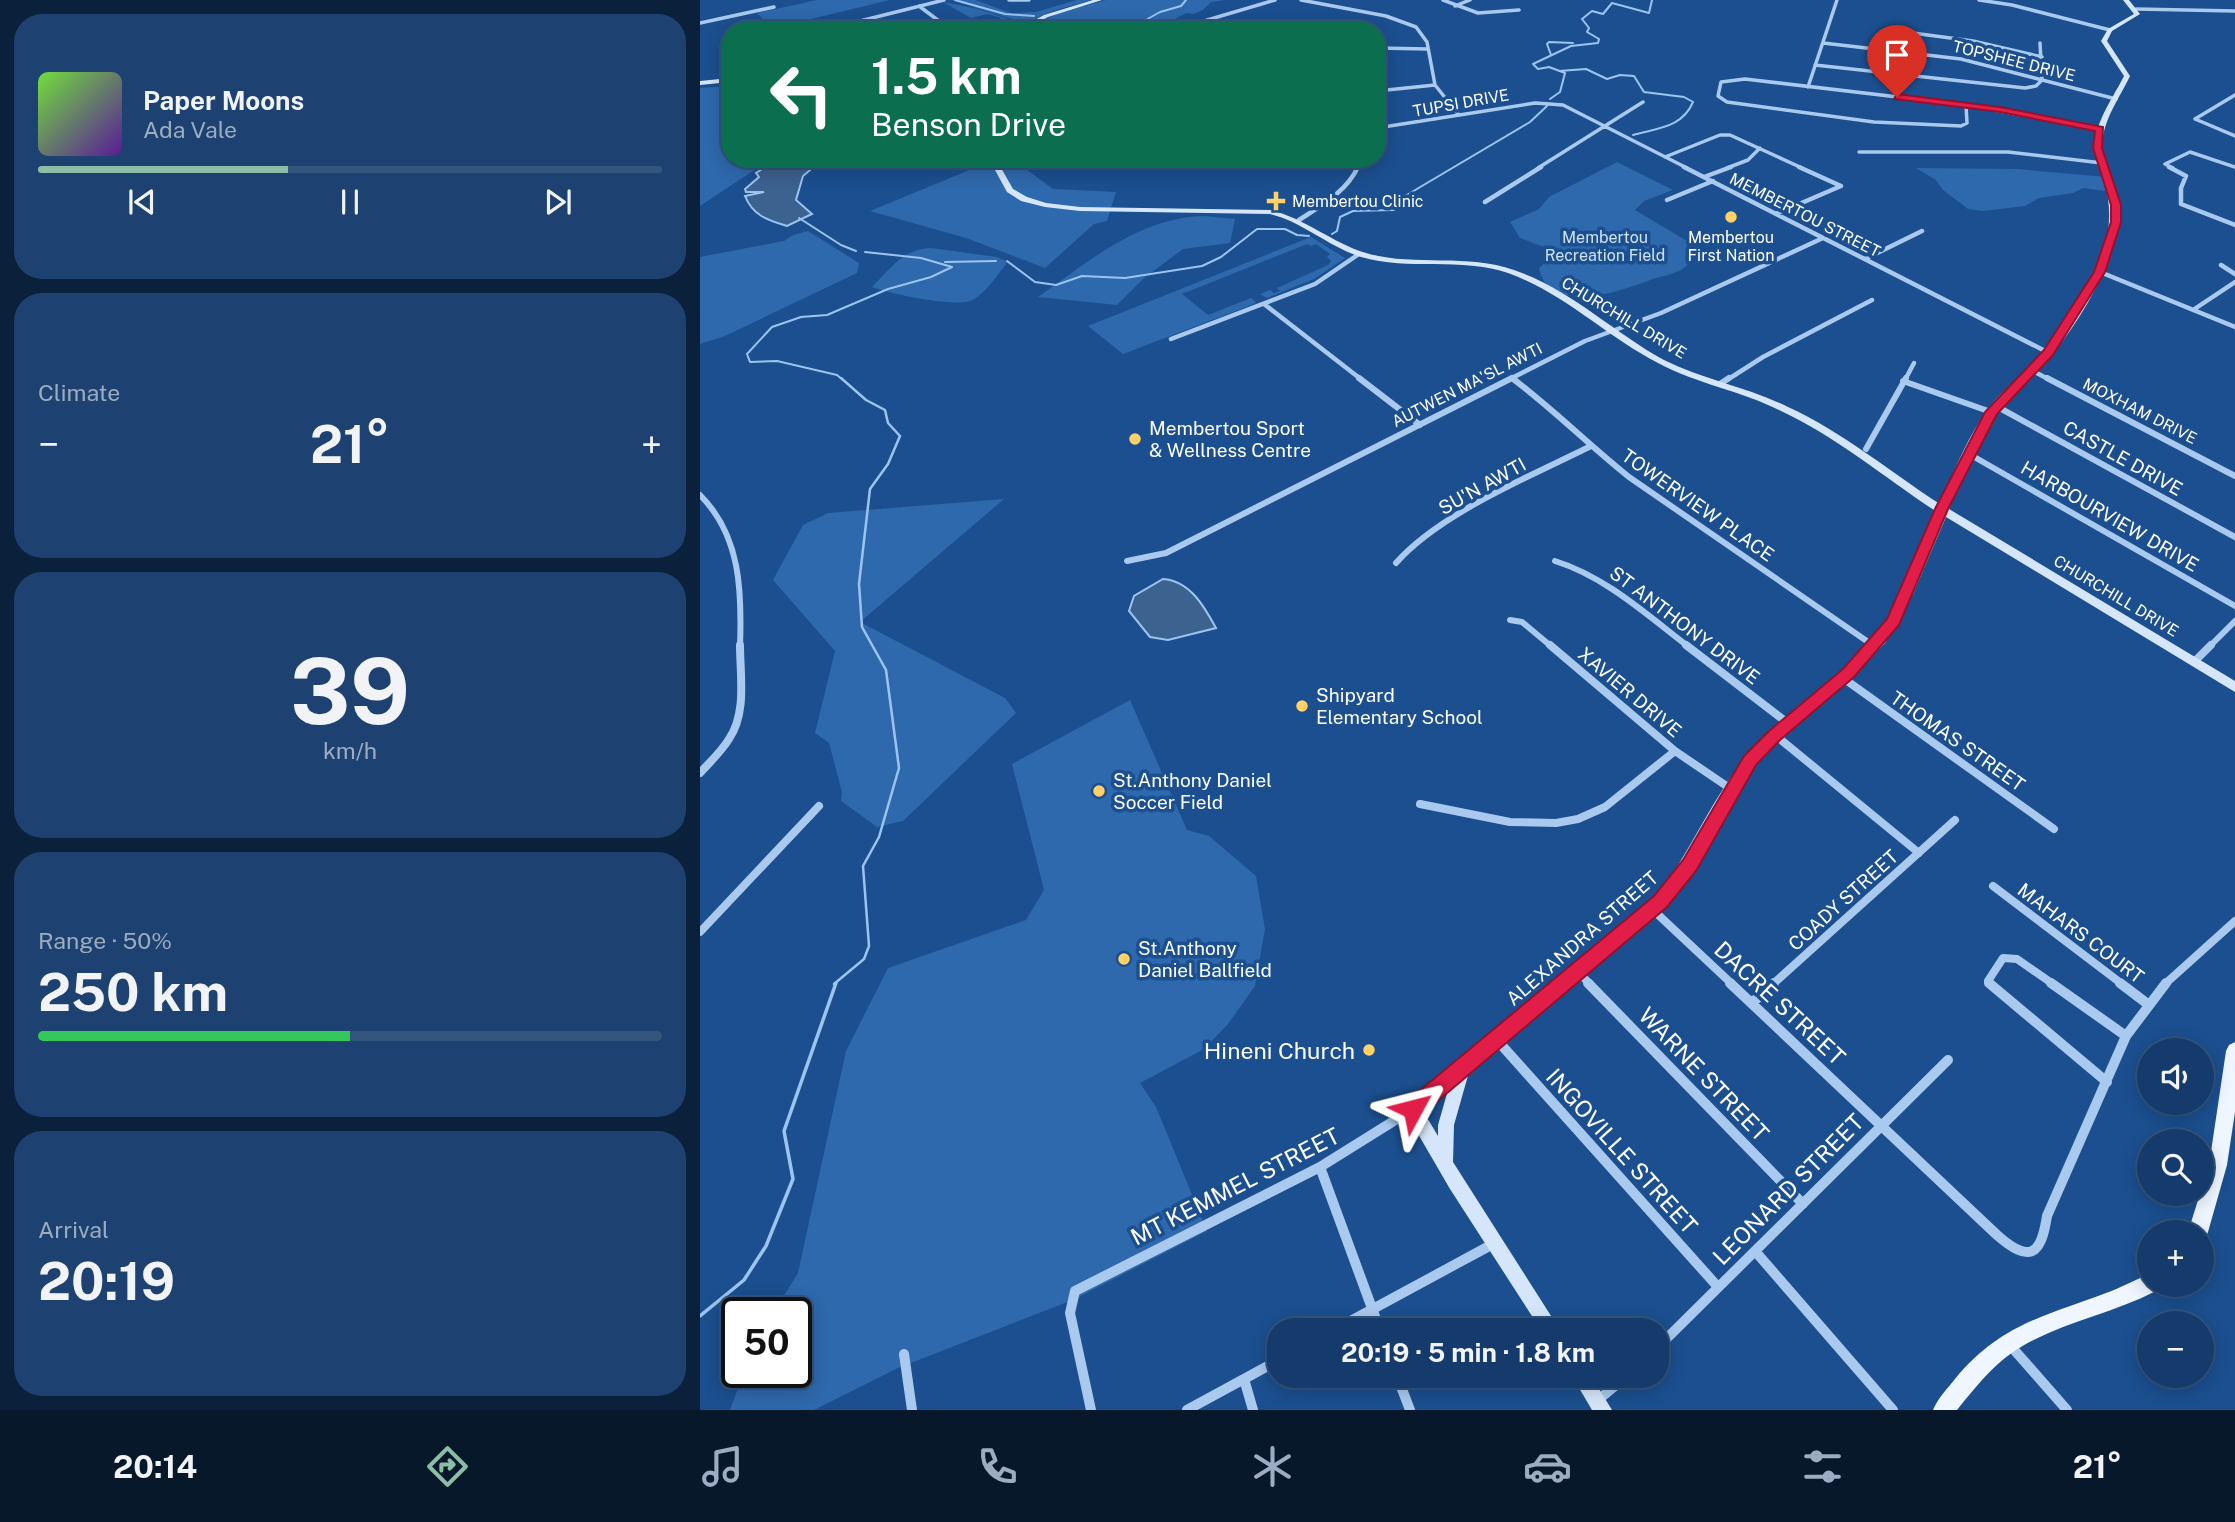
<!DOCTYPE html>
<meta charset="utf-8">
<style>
:root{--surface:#143b6b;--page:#1d4271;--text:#f1f3f6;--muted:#9dadc1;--line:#33557e;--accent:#8abfa5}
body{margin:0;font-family:"Public Sans",sans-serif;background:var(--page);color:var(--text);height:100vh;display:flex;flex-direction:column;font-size:26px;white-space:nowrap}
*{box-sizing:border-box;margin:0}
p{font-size:23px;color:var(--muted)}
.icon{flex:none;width:38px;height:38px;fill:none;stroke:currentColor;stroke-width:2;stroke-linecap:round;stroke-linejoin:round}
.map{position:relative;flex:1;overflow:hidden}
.drawer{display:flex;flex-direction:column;gap:14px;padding:14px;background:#0b203b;width:700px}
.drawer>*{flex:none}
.banner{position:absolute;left:21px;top:21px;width:665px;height:147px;border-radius:28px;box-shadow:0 4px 18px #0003,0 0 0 2px var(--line);background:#0b6e4f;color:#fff;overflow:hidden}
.buttons{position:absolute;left:1437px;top:1038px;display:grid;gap:14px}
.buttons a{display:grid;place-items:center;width:77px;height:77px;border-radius:50%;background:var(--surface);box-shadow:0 4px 18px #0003,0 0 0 2px var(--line);font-size:35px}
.speed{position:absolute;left:21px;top:1297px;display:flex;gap:14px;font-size:35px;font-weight:700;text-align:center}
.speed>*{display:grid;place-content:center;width:91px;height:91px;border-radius:50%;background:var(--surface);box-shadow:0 4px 18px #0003,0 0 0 2px var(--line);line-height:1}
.speed .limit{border:4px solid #111;border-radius:10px;background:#fff;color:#111}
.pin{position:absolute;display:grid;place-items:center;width:60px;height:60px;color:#fff;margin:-72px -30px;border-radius:50% 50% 50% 0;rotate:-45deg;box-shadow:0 0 7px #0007}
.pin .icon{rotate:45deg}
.me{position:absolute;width:77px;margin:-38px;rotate:52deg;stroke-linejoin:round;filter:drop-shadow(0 0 5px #0008)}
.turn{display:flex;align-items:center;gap:24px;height:147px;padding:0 35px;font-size:32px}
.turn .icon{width:91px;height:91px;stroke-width:2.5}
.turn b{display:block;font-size:49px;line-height:60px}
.big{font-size:52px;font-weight:700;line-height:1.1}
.drawer .widget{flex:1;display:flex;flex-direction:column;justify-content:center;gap:10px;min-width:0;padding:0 24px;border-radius:28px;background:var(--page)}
.drawer .dial{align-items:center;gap:0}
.dial b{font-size:91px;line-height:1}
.song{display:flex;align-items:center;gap:21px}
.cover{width:84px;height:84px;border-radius:10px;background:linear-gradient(135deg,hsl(100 70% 55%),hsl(270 70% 35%))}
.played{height:7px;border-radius:4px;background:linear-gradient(90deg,var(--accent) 40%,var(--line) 40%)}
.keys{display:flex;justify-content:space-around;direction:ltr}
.heat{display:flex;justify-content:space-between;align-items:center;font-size:38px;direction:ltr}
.charge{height:10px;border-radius:5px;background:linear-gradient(90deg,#34c759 50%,var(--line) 0)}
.trip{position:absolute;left:567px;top:1318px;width:402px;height:70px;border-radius:28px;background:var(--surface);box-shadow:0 4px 18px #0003,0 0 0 2px var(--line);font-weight:700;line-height:70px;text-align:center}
.menu{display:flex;height:112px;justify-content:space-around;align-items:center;background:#08182b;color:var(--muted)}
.menu .icon{width:49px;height:49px}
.menu .selected{color:var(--accent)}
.menu b{font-size:32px;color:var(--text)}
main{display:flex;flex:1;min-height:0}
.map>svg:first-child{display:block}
.green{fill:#2e69ad}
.water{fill:#3c6290;stroke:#9cc4f0;stroke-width:2}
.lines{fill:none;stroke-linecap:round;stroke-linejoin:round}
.stream-far2{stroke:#9cc4f0;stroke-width:2}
.stream-far1{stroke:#9cc4f0;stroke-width:2.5}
.stream{stroke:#9cc4f0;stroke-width:3.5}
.street-far4{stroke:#a9c9ee;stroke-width:3.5}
.street-far3{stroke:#a9c9ee;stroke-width:4.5}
.street-far2{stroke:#a9c9ee;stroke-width:6}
.street-far1{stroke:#a9c9ee;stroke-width:8}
.street{stroke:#a9c9ee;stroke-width:10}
.secondary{fill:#d6e6fa;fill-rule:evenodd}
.primary{fill:#f0f6ff;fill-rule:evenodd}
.route{fill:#e11d48;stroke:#92132f;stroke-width:2}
.poi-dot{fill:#ffd166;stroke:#1b4f8f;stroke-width:2.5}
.labels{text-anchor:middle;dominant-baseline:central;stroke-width:7;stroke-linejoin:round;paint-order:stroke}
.far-street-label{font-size:16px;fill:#fff;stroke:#1b4f8f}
.far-poi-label{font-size:16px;fill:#fff;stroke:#1b4f8f;text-anchor:start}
.far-park-label{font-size:16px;fill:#cfe3fa;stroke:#1b4f8f}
.poi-label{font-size:19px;fill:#fff;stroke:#1b4f8f;text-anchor:start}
.street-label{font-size:19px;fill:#fff;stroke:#1b4f8f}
.near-street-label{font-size:23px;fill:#fff;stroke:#1b4f8f}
.near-poi-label{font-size:23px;fill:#fff;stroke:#1b4f8f;text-anchor:end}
</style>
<main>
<section class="drawer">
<div class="widget">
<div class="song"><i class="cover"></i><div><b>Paper Moons</b><p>Ada Vale</p></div></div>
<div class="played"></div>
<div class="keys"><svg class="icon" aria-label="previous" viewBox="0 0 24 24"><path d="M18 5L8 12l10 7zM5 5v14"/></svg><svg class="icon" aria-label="pause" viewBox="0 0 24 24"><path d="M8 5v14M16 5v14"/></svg><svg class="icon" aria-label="next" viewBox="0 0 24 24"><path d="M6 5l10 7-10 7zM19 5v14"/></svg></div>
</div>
<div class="widget"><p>Climate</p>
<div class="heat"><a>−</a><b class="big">21°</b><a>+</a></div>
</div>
<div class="widget dial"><b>39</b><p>km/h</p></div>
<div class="widget"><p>Range · 50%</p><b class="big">250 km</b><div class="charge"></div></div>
<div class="widget"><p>Arrival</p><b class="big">20:19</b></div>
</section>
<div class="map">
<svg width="1535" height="1410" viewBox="0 0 1535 1410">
<rect width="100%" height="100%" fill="#1b4f8f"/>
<!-- green -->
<path class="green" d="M 117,0 L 190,0 L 82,26 L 67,23 L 57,13 Z
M 251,0 L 275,0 L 311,13 L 336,12 L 377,0 L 391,0 L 353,11 L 325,23 Z
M 406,0 L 525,0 L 511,2 L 503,10 L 493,14 L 486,13 L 467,23 L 464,30 L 340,30 L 331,26 L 358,13 Z
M 243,2 L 278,9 L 323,24 L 313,30 L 292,30 L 288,23 L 302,18 L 287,14 L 271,18 Z
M 30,86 L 30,159 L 71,159 L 0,206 L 0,88 Z
M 296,159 L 323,159 L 323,167 L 353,189 L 416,192 L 407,221 L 394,224 L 345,268 L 266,238 L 170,211 Z
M 564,159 L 634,159 C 613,168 583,175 564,159 Z
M 917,162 L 973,190 L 944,201 L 935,210 L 992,244 C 993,253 992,262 984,268 C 976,274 962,276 953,279 C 924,290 849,318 839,268 L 857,252 L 820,238 L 810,222 L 839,209 L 849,197 Z
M 1216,168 L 1316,169 L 1407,177 L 1412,192 L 1383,188 L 1373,193 L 1339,198 L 1325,206 L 1283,211 L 1268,209 L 1243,190 L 1236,180 Z
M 504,216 L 535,219 L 530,243 L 483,249 L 444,278 L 417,305 L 338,297 C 388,262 440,217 504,216 Z
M 108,231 L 159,263 L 157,273 L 25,336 L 0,344 L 0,257 L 84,241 L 93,235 Z
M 611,237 L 645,258 L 614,279 L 567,298 L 560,294 L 570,290 L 574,293 L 580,291 L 577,288 L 628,265 L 631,261 L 627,257 L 630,254 L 616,244 L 611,246 L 607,244 L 482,294 L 508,315 L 551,298 L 556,302 L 554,304 L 423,354 L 388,326 Z
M 231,248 L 297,257 L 308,262 C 297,274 286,295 270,301 C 252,307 191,294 172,287 C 190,269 203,249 231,248 Z
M 304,499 L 160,622 L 305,698 L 316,713 L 203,821 L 177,827 L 141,801 L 142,792 L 129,743 L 115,733 L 135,651 L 73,580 L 103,525 L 128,513 Z
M 430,700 L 487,830 L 509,836 L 556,876 L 565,929 L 555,986 L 528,1024 L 504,1049 L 440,1083 L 456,1107 L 507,1231 L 375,1299 L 198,1368 L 114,1410 L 30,1410 L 44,1372 L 96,1372 L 96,1312 L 74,1312 L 98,1273 L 146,1051 L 188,968 L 326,920 L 344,890 L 312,764 Z"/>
<!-- water -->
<path class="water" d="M 78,159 L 123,159 L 103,176 L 96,200 L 112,214 L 87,226 C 68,220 53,216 45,196 L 64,192 L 46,192 L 45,189 L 59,177 L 56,173 Z
M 463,579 C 490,581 504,606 516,628 L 468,640 L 450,637 L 429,611 L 434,596 Z"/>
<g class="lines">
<!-- stream-far2 -->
<path class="stream-far2" d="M 255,0 L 305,14 L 334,16
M 344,21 L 347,23 L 347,30
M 428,30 L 460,12 L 481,6 L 486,0
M 851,55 L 847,44 L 849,42 L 873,43
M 859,71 L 886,69 L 907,79 L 920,75 L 934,76 L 944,92 L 984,97 L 993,102 C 982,128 957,128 933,135
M 850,99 L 860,92 L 865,73 L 849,67 L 838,69 L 833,64 L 871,46 L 898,43 L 899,39 L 887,32 L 889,28 L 882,19 L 892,11 L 903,14 L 912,3 L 949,13 L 952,0
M 99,218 L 141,245 L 156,251
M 632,234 L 637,231 L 640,217 L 653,211 L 694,210 L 700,199 L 830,122 L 847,106
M 307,261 L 335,282 L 356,285 L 382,276 L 425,278 L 502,266 L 521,257 L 557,229 L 585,229 L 597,235 L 609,236
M 245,262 L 296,261
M 143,380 L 137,375 L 77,361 L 50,362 L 47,354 L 72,327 L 101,317 L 127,315 L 188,289 L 231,277 L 252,267 L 221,258 L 165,252"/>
<!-- stream-far1 -->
<path class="stream-far1" d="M 134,984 L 164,959 L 169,946 L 163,866 L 179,837 L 199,768 L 186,670 L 162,627 L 159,584 L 170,489 L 188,464 L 200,436 L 188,423 L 185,410 L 166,400 L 141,378"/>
<!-- stream -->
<path class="stream" d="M 0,1316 L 44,1280 L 66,1246 L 93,1179 L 84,1131 L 136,983"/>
<!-- street-far4 -->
<path class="street-far4" d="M 309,0 L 329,0
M 601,0 L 686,16 L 716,27 L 727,42 L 735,85 L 759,115
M 743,0 L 778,13 L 819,10
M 1279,0 L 1312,5 L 1410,30
M 219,6 L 251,30
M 755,6 L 770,0
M 1436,9 L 1535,11
M 0,23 L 74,7
M 124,30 L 244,0
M 210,30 L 240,22
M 485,30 L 504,21 L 575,0
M 1190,30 L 1273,41 L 1342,57
M 1123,43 L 1261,59 L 1416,99
M 1340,43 L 1342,80
M 677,48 L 728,49
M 1115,65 L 1325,88 L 1336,86 L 1342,80
M 1045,79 L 1266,105 L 1267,123 L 1261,126 L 1174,122 L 1027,102 L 1018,96 L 1021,82 Z
M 1108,87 L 1137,0
M 677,91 L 735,85
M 1535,95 L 1495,119 L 1535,136
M 1266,105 L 1400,129
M 677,128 L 835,103 L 863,105 L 987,168
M 1159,152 L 1308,152 L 1402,163
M 965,157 L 1020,135 L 1030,135 L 1102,168
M 393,166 L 419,159
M 658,168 L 661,159
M 838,168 L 943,102
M 1027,168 L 1048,160 L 1060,148
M 1473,168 L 1465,164 L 1490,152 L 1535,167"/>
<!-- street-far3 -->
<path class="street-far3" d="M 984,167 L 1349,353
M 1469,167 L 1486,176 L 1481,188 L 1481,204 L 1535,225
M 1004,177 L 1031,167
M 967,200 L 1013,181
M 785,202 L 841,167
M 1076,214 L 1141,186 L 1099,167
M 599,220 C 622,205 646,192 658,167
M 1165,259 L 1222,231
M 1521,265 L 1535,274
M 1400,272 L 1535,327
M 564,304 L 662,380
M 1493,310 L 1535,282
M 471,339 L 615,284 L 659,254
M 1333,371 L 1350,380
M 812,378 L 814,380
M 808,380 L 885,341 L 961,313 L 1123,238
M 1027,380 L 1063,357 L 1172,300
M 1205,380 L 1214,363"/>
<!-- street-far2 -->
<path class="street-far2" d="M 659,378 L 720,425
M 812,378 C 853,409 889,445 929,477 L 1174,646
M 1347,378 L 1535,476
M 1203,381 L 1291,412
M 1020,384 L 1029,378
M 1296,406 L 1535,537
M 1166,449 L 1206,378
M 1269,454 L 1535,606
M 0,495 C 41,536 42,592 40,647
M 427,561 L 466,553 L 812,378
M 855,561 C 906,577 947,615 989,647
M 696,563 C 740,513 831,476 891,446
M 810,620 L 822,622 L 852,647
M 1509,647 L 1535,621"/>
<!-- street-far1 -->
<path class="street-far1" d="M 850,645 L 975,751 L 1031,789
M 986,645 L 1089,724
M 1495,661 L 1511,645
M 1143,678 L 1354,829
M 1075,735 L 1219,853
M 0,773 C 10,762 21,752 29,739 C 47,713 40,675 40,645
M 720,804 L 810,822 L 856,823 L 878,819 L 905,807 L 975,751
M 1293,886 L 1422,984
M 952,909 L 1032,984
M 0,932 L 119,806
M 878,972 L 890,984
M 1073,984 L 1255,820
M 1290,984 L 1288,981 L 1303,958 L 1317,959 L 1353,984
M 1465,984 L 1535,921"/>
<!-- street -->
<path class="street" d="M 888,983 L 1103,1204
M 1030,983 L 1297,1235 C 1330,1264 1341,1255 1347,1216 L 1426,1036 L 1466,983
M 1289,983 L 1407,1082
M 1351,983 L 1426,1036
M 1420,983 L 1449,1005
M 1052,1003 L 1074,983
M 797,1040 L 1018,1287
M 620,1167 L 680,1330
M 1055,1251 L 1193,1410
M 634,1330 L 793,1244
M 1309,1344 L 1367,1410
M 957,1348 L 1248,1060
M 204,1354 L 212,1410
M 697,1376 L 710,1410
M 544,1379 L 553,1410
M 898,1400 L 927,1376
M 391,1410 L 370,1313 L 375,1291 L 620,1167 L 713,1109
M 487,1410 L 579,1360"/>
<!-- secondary -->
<path class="secondary" d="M 393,0 L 402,0 L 348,17 L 324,30 L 316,30 L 344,15 Z
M 1423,0 L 1429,0 L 1440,14 L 1412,31 L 1407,41 L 1430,76 C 1420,97 1403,120 1402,145 C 1402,155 1407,166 1410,175 C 1420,206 1419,234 1407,264 C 1392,299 1370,335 1344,364 C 1330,380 1312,392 1298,408 C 1276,437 1262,476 1249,509 L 1535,681 L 1535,692 L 1246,517 L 1213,594 L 1185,643 L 1150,679 L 1091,728 L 1057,763 L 1033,798 L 991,872 L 965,906 L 769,1072 L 754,1125 L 753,1162 L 860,1330 L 841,1330 L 750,1189 L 707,1115 L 705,1109 L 707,1103 L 955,898 C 991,853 1011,798 1048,755 C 1080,717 1125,692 1160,656 C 1199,617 1216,561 1237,512 C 1185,478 1137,437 1081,411 C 1042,391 997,384 958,363 C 906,336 864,293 808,273 C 761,257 709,271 661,257 C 629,247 603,222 570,214 L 380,211 L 345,207 L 321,201 L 307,192 L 289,159 L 296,159 L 313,189 L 327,197 L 346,203 L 380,207 L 570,210 C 607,219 632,243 666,253 C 714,267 766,253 814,270 C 870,289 913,332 964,360 C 1004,380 1048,387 1088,407 C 1143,432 1190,472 1240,504 C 1254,471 1269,433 1291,405 C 1305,388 1323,376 1337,361 C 1363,333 1385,297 1399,262 C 1411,235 1412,208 1404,179 C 1401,170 1396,159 1395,149 C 1392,127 1414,96 1424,76 L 1401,41 L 1408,29 L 1434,14 ZM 748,1090 L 738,1125 L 738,1136 L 723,1111 Z
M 30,78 L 30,82 L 0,85 L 0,81 Z
M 872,1376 L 891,1376 L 912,1410 L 892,1410 Z"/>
<!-- primary -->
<path class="primary" d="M 1535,1042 L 1535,1112 L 1527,1165 L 1508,1232 L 1505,1239 L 1502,1240 L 1502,1232 L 1488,1232 L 1509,1165 L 1526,1051 L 1529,1045 Z
M 1449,1274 L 1449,1284 L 1459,1284 L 1456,1291 C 1410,1315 1356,1323 1313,1352 C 1291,1367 1274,1389 1257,1410 L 1233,1410 C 1238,1398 1247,1389 1255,1379 C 1302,1322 1350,1315 1414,1290 C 1426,1285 1437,1279 1449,1274 Z"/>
</g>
<!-- route -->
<path class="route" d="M 1197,94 L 1300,107 L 1403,127 L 1402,148 L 1421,205 L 1421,222 L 1405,272 L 1353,355 L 1297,414 L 1248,509 L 1199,625 L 1154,677 L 1080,740 L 1056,765 L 996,871 L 967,907 L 720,1116 L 713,1120 L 706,1116 L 703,1109 L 706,1102 L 954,896 L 983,860 L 1044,756 L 1069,731 L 1143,669 L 1187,619 L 1235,509 L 1285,412 L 1344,350 L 1394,272 L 1411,222 L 1411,205 L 1393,148 L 1395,131 L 1300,112 L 1194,99 Z"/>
<!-- markers -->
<g class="poi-dot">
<path d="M572.5 190.5h7v7h7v7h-7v7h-7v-7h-7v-7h7z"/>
<circle cx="1031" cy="217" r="7"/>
<circle cx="435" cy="439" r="7"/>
<circle cx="602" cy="706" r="7"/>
<circle cx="399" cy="791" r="7"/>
<circle cx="424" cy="959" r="7"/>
<circle cx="669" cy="1050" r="7"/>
</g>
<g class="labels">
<!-- far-street labels -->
<g class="far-street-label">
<text transform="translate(1314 61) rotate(14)">TOPSHEE DRIVE</text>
<text transform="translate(761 103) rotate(-10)">TUPSI DRIVE</text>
<text transform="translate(1105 215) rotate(27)">MEMBERTOU STREET</text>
<text transform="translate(924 318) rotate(31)">CHURCHILL DRIVE</text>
<text transform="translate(767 385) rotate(-27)">AUTWEN MA'SL AWTI</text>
<text transform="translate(1440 411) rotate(27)">MOXHAM DRIVE</text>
<text transform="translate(1416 596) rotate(31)">CHURCHILL DRIVE</text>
</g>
<!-- far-poi labels -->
<g class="far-poi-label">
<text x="592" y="201">Membertou Clinic</text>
<text x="1031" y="237" text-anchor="middle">Membertou<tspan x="1031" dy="18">First Nation</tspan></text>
</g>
<!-- far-park labels -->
<g class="far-park-label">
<text x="905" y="237">Membertou<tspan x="905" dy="18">Recreation Field</tspan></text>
</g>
<!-- poi labels -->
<g class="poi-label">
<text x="449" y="428">Membertou Sport<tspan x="449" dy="22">&amp; Wellness Centre</tspan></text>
<text x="616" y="695">Shipyard<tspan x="616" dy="22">Elementary School</tspan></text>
<text x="413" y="780">St.Anthony Daniel<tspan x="413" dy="22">Soccer Field</tspan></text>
<text x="438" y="948">St.Anthony<tspan x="438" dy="22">Daniel Ballfield</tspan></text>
</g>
<!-- street labels -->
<g class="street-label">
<text transform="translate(1423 458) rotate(29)">CASTLE DRIVE</text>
<text transform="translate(782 486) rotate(-29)">SU'N AWTI</text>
<text transform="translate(998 505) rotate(35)">TOWERVIEW PLACE</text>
<text transform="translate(1410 516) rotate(30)">HARBOURVIEW DRIVE</text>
<text transform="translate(985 625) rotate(37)">ST ANTHONY DRIVE</text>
<text transform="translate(930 692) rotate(40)">XAVIER DRIVE</text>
<text transform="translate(1258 741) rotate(35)">THOMAS STREET</text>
<text transform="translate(1143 900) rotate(-42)">COADY STREET</text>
<text transform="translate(1381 933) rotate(37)">MAHARS COURT</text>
<text transform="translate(882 938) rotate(-41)">ALEXANDRA STREET</text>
</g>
<!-- near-street labels -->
<g class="near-street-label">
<text transform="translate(1080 1003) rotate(43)">DACRE STREET</text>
<text transform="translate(1004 1074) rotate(46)">WARNE STREET</text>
<text transform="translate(922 1151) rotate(48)">INGOVILLE STREET</text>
<text transform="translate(535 1186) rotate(-27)">MT KEMMEL STREET</text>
<text transform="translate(1088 1189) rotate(-45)">LEONARD STREET</text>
</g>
<!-- near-poi labels -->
<g class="near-poi-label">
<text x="655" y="1050">Hineni Church</text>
</g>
</g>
</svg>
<div class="buttons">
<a><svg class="icon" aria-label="sound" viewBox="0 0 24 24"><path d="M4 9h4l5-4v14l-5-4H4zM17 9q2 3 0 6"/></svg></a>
<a><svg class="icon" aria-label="search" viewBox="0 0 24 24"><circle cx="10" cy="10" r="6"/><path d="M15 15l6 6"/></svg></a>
<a>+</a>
<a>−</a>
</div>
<div class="speed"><div class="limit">50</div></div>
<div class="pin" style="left:1197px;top:97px;background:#d93025"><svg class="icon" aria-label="arrive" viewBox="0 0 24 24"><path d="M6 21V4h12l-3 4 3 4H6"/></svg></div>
<svg class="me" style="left:713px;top:1109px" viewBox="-20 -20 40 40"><path d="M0-17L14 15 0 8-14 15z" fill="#e11d48" stroke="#fff" stroke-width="4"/></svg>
<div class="trip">20:19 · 5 min · 1.8 km</div>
<div class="banner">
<div class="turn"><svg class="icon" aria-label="left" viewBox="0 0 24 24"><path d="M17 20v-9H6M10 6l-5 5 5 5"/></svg><div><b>1.5 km</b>Benson Drive</div></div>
</div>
</div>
</main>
<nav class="menu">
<b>20:14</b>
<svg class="icon selected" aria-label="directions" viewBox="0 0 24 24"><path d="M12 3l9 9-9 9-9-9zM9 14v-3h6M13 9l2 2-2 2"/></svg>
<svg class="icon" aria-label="music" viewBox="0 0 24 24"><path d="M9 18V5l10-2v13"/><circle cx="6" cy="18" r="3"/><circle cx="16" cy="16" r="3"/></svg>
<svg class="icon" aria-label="phone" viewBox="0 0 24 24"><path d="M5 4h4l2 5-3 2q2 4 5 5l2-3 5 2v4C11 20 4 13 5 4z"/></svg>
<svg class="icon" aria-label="climate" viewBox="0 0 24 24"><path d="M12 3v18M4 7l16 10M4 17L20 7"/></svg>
<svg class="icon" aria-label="car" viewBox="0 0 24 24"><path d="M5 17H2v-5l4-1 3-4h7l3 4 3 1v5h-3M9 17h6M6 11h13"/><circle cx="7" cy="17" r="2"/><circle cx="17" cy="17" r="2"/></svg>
<svg class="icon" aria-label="filters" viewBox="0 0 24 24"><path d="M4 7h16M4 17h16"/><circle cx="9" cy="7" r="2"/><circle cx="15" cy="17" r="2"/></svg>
<b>21°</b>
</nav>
